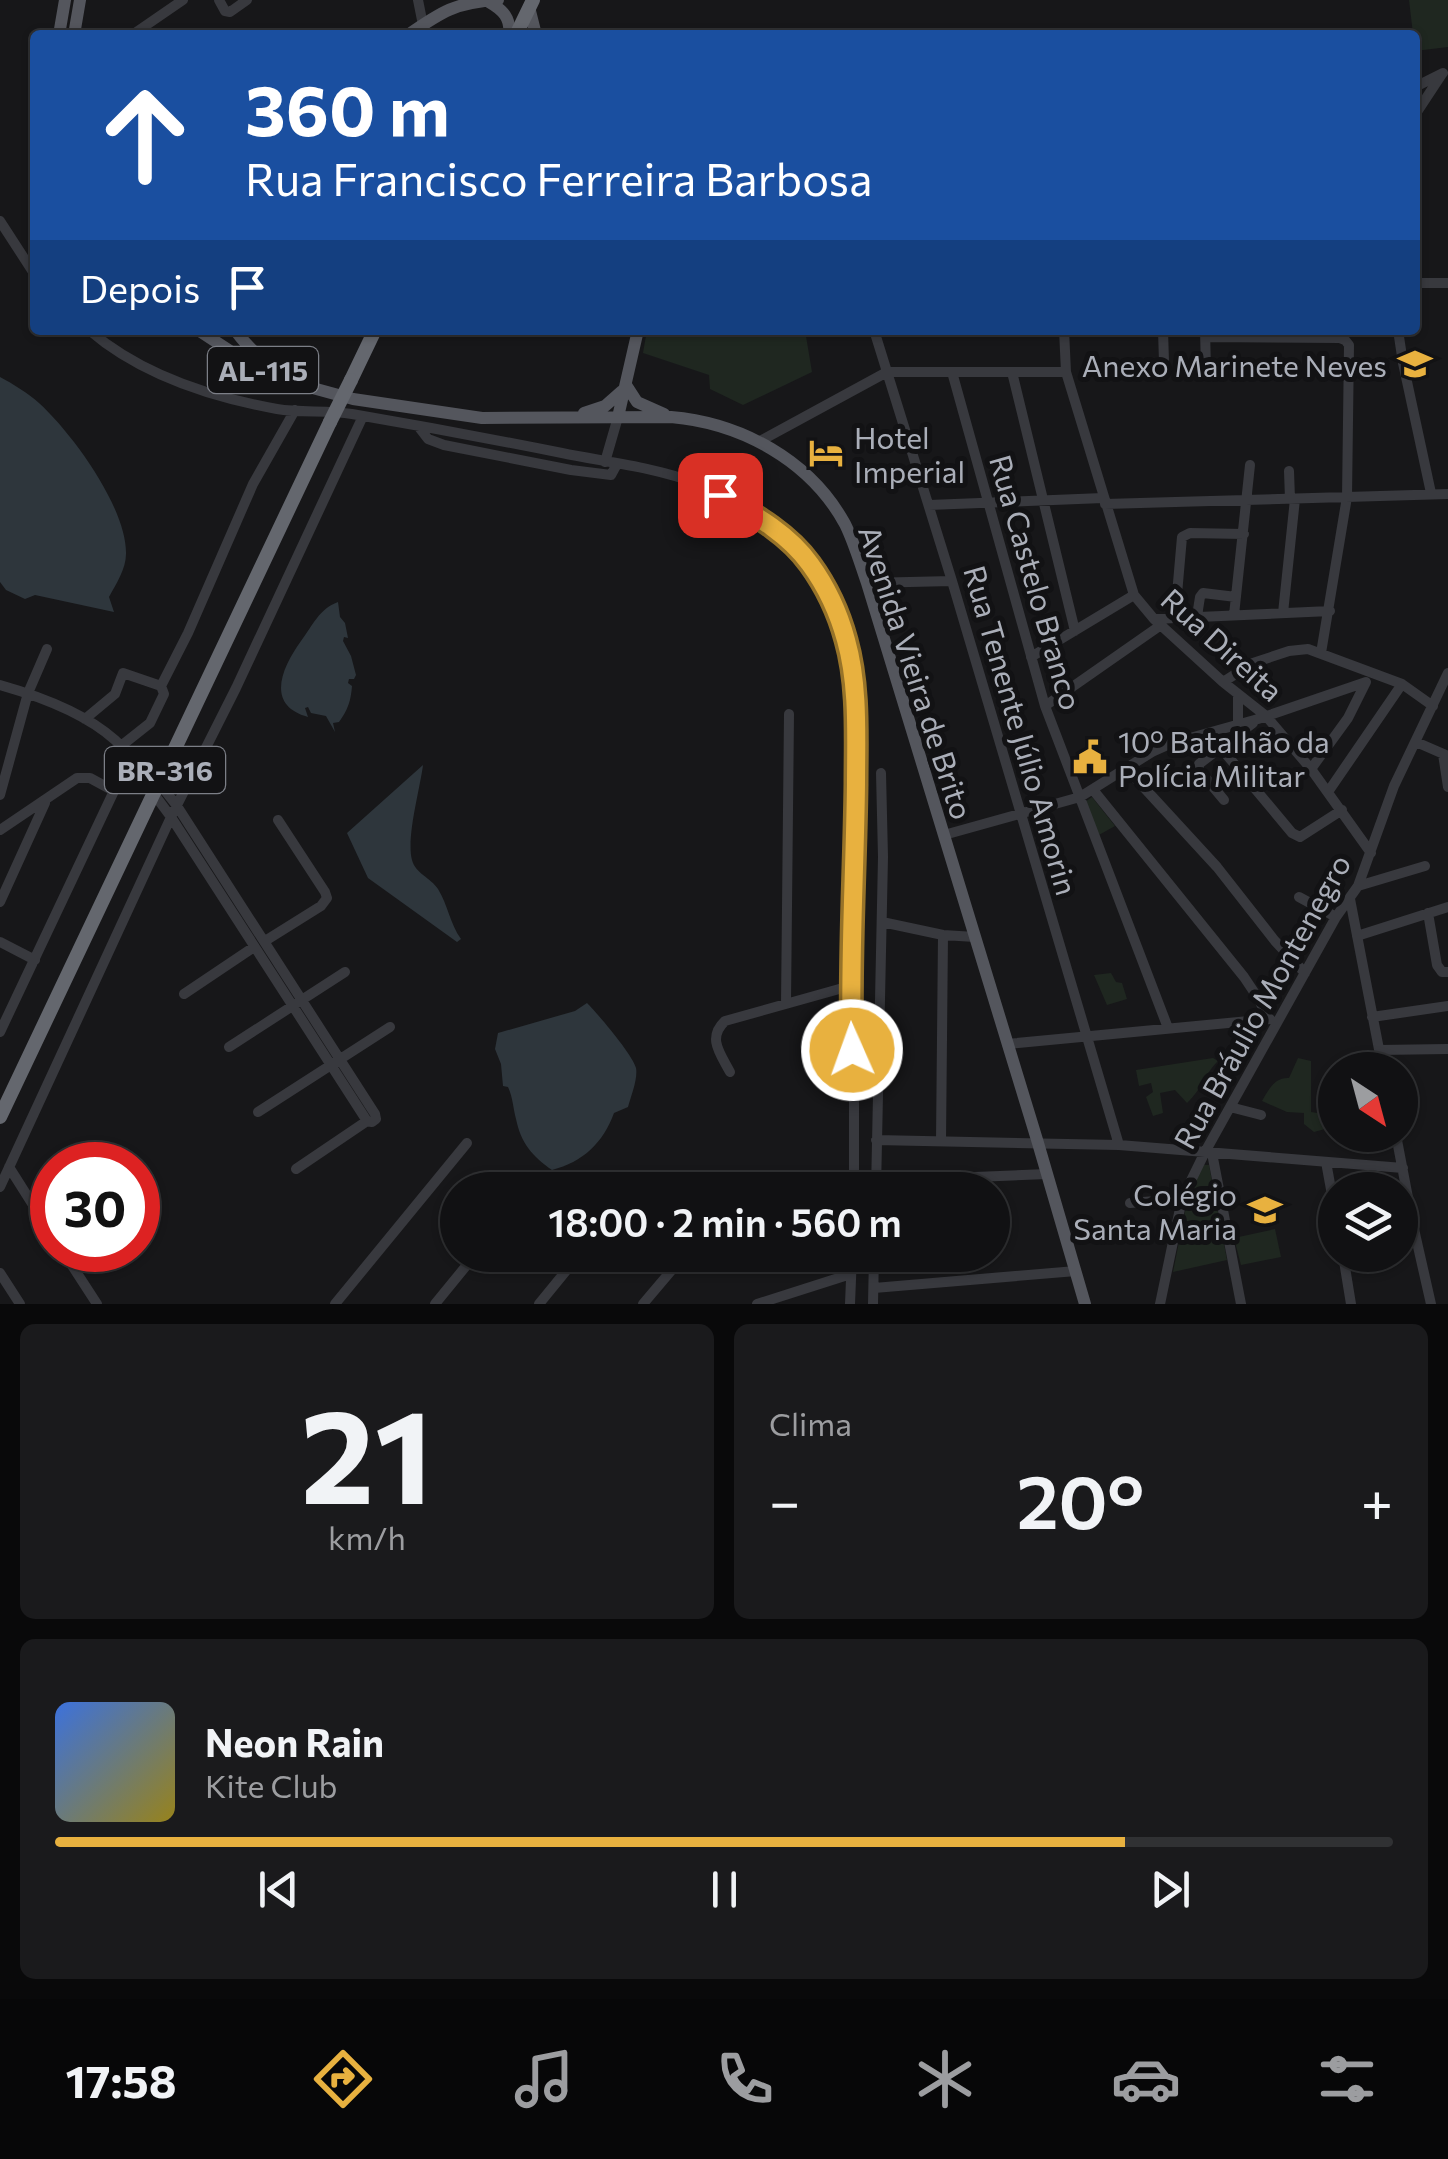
<!DOCTYPE html>
<html lang="pt">
<meta charset="utf-8">
<style>
:root{--surface:#111113;--page:#1a1a1c;--text:#f1f3f6;--muted:#9c9da0;--line:#303133;--accent:#e8b13f}
body{margin:0;font-family:Commissioner,sans-serif;background:var(--page);color:var(--text);height:100vh;display:flex;flex-direction:column;font-size:38px;white-space:nowrap}
*{box-sizing:border-box;margin:0}
p{font-size:32px;color:var(--muted)}
.icon{flex:none;width:55px;height:55px;fill:none;stroke:currentColor;stroke-width:2;stroke-linecap:round;stroke-linejoin:round}
.map{position:relative;height:1304px;overflow:hidden}
.details{display:flex;flex-direction:column;gap:20px;padding:20px;background:#09090a;flex:1}
.details>*{flex:none}
.guide{position:absolute;left:30px;top:30px;width:1390px;height:305px;border-radius:10px;box-shadow:0 2px 8px #0004,0 0 0 2px var(--line);background:#1a4fa0;color:#fff;overflow:hidden}
.needle{width:65px;rotate:144deg}
.tools{position:absolute;left:1318px;top:1052px;display:grid;gap:20px}
.tools a{display:grid;place-items:center;width:100px;height:100px;border-radius:50%;background:var(--surface);box-shadow:0 2px 8px #0004,0 0 0 2px var(--line);font-size:50px}
.speed{position:absolute;left:30px;top:1142px;display:flex;gap:20px;font-size:50px;font-weight:700;text-align:center}
.speed>*{display:grid;place-content:center;width:130px;height:130px;border-radius:50%;background:var(--surface);box-shadow:0 2px 8px #0004,0 0 0 2px var(--line);line-height:1}
.speed .limit{border:15px solid #d22;background:#fff;color:#111}
.pin{position:absolute;display:grid;place-items:center;width:85px;height:85px;color:#fff;margin:-42px;border-radius:20px;box-shadow:0 5px 15px #0006}
.me{position:absolute;width:110px;margin:-55px;rotate:358deg;stroke-linejoin:round;filter:drop-shadow(0 0 8px #0008)}
.turn{display:flex;align-items:center;gap:35px;height:210px;padding:0 50px;font-size:45px}
.turn .icon{width:130px;height:130px;stroke-width:2.5}
.turn b{display:block;font-size:70px;line-height:85px}
.then{display:flex;align-items:center;height:95px;padding:0 50px;background:#0003;gap:20px;font-size:38px}
.big{font-size:75px;font-weight:600;line-height:1.1}
.details .widget{flex:1;display:flex;flex-direction:column;justify-content:center;gap:15px;min-width:0;padding:0 35px;border-radius:15px;background:var(--page)}
.details .dial{align-items:center;gap:0}
.dial b{font-size:130px;line-height:1}
.song{display:flex;align-items:center;gap:30px}
.cover{width:120px;height:120px;border-radius:15px;background:linear-gradient(135deg,hsl(220 70% 55%),hsl(50 70% 35%))}
.played{height:10px;border-radius:5px;background:linear-gradient(90deg,var(--accent) 80%,var(--line) 80%)}
.keys{display:flex;justify-content:space-around;direction:ltr}
.heat{display:flex;justify-content:space-between;align-items:center;font-size:55px;direction:ltr}
.details .tiles{flex:1;display:grid;gap:20px;grid-template-columns:1fr 1fr}
.widget:last-child{grid-column:span 2}
.trip{position:absolute;left:440px;top:1172px;width:570px;height:100px;border-radius:50px;background:var(--surface);box-shadow:0 2px 8px #0004,0 0 0 2px var(--line);font-weight:600;line-height:100px;text-align:center}
.dock{display:flex;height:160px;justify-content:space-around;align-items:center;background:#070708;color:var(--muted)}
.dock .icon{width:70px;height:70px}
.dock .selected{color:var(--accent)}
.dock b{font-size:45px;color:var(--text)}
.map>svg:first-child{display:block}
.green{fill:#1f2720}
.water{fill:#2e363c}
.lines{fill:none;stroke-linecap:round;stroke-linejoin:round}
.minor{stroke:#38393e;stroke-width:10}
.major{stroke:#54565d;stroke-width:12}
.highway{stroke:#64676e;stroke-width:14}
.highway-bridge{stroke:#64676e;stroke-width:14}
.route-casing{stroke:#977329;stroke-width:25}
.route{stroke:#e8b13f;stroke-width:18}
.labels{text-anchor:middle;dominant-baseline:central;stroke-width:10;stroke-linejoin:round;paint-order:stroke}
.shield{fill:#121214;stroke:#7c7f87;stroke-width:2.5}
.shield-label{font-size:28px;font-weight:bold;fill:#aaaeb8}
.poi-label{font-size:30px;fill:#aaaeb8;stroke:#121214;text-anchor:end}
.street-label{font-size:30px;fill:#aaaeb8;stroke:#121214}
</style>
<div class="map">
<svg width="1448" height="1304" viewBox="0 0 1448 1304">
<rect width="100%" height="100%" fill="#171719"/>
<!-- green -->
<path class="green" d="M 1409,0 L 1448,0 L 1448,47 L 1415,51 Z
M 647,330 L 805,330 L 812,372 L 743,405 L 710,389 L 709,375 L 643,353 Z
M 1092,797 L 1115,826 L 1097,836 L 1085,802 Z
M 1111,973 L 1116,982 L 1122,983 L 1127,999 L 1107,1005 L 1094,975 Z
M 1213,1058 L 1218,1061 C 1203,1076 1203,1088 1187,1103 L 1175,1090 L 1160,1093 L 1163,1113 L 1153,1116 L 1146,1097 L 1153,1092 L 1151,1083 L 1139,1086 L 1136,1070 Z
M 1298,1058 L 1311,1061 L 1311,1112 L 1324,1114 L 1325,1129 L 1314,1132 L 1304,1124 L 1304,1113 L 1287,1112 L 1262,1101 C 1269,1089 1275,1077 1289,1078 Z
M 1204,1165 L 1209,1165 L 1227,1260 L 1173,1272 L 1189,1192 Z
M 1275,1229 L 1281,1257 L 1241,1265 L 1234,1238 Z"/>
<!-- water -->
<path class="water" d="M 0,377 C 13,384 28,393 39,403 C 72,433 127,508 126,554 C 126,569 116,584 109,597 L 114,612 L 35,595 L 25,599 L 6,590 L 0,582 Z
M 338,602 L 340,617 L 345,623 L 348,638 L 344,637 L 343,641 L 351,656 L 356,675 L 354,679 L 349,679 L 348,683 L 352,686 C 351,700 348,710 339,722 L 333,723 L 335,732 L 326,716 L 311,713 L 308,707 L 305,708 L 308,717 C 264,705 283,666 301,641 C 313,625 319,609 338,602 Z
M 423,765 C 420,789 406,838 412,860 C 415,873 431,878 438,889 C 448,905 450,924 461,939 L 457,942 L 368,878 L 347,833 Z
M 587,1003 C 597,1013 633,1055 636,1068 C 638,1079 631,1096 628,1107 L 614,1113 C 603,1143 583,1162 552,1170 C 532,1156 521,1143 516,1119 C 513,1108 513,1098 508,1087 L 503,1086 L 501,1064 L 495,1049 L 498,1033 L 575,1011 Z"/>
<g class="lines">
<!-- minor -->
<path class="minor" d="M 219,0 L 225,11 L 230,12 L 247,0
M 418,0 L 423,25
M 132,35 L 183,0
M 1415,87 L 1443,73
M 1415,115 L 1442,74
M 0,221 L 35,275
M 1415,283 L 1448,283
M 89,330 C 141,375 210,397 277,409 C 301,413 327,410 352,414 C 422,426 492,439 562,453 C 606,462 654,467 696,483 C 712,490 728,499 743,508 C 818,551 846,611 855,695 L 855,894 L 850,986 L 854,1104 L 854,1190
M 874,330 L 952,581 L 1119,1145
M 1064,330 L 1066,372 L 1134,595 L 1154,619 L 1223,682 L 1266,716 L 1311,769 L 1371,853
M 1163,330 L 1164,362
M 1205,330 L 1206,369
M 1398,330 L 1403,363 L 1431,493
M 1206,337 L 1340,338 L 1345,340 L 1349,345 L 1347,497 L 1321,653
M 952,372 L 1045,706 L 1168,1028
M 1012,372 L 1075,631
M 418,426 L 428,439 L 444,445 L 571,470 L 611,475 L 617,464
M 760,441 L 887,372 L 1066,372
M 605,462 L 618,417
M 1289,471 L 1290,499
M 1105,504 L 1448,494
M 929,505 L 1103,498
M 867,583 L 952,581
M 1283,613 L 1295,499
M 1234,615 L 1250,465
M 1197,616 L 1200,597 L 1203,593 L 1236,597
M 1175,617 L 1182,537 L 1190,533 L 1244,534
M 1154,619 L 1330,611
M 1031,657 L 1134,595
M 1223,682 L 1253,663 L 1289,651 L 1308,649 L 1402,684 L 1433,706
M 0,685 C 39,696 84,712 115,740 C 125,749 132,761 142,770 L 166,768
M 1238,695 L 1238,724
M 1045,706 L 1161,625
M 85,719 L 115,694 L 123,673 L 161,686
M 1416,742 L 1448,756
M 121,746 L 150,723 L 164,694 L 161,686 L 188,633 L 253,484 L 295,410
M 1221,748 L 1292,833 L 1300,837 L 1342,810
M 1443,754 L 1448,787
M 1126,768 L 1217,867 L 1275,941 L 1305,973
M 1311,769 L 1348,718 L 1366,682
M 142,770 L 154,794 L 171,817 L 367,1121
M 159,783 L 177,806 L 375,1114 L 376,1119 L 372,1122 L 367,1121 L 296,1169
M 1094,791 L 1244,977 L 1258,998 L 1268,1018
M 1328,792 L 1402,684
M 0,795 L 28,693 L 47,649
M 1224,800 L 1199,770 L 1199,764 L 1253,723
M 0,830 L 77,778 L 90,778 L 114,791
M 944,835 L 1080,797 L 1152,752 L 1172,743 L 1258,719 L 1366,682
M 1358,886 L 1425,866
M 1299,897 L 1336,917
M 1350,899 L 1383,1070
M 0,902 L 45,803
M 1428,913 L 1437,965 L 1442,972 L 1448,972
M 882,922 L 943,935 L 975,937
M 1357,936 L 1448,907
M 265,941 L 321,906 L 327,898 L 325,892 L 278,820
M 0,942 L 35,960
M 184,994 L 254,947
M 786,1004 L 789,714
M 1372,1017 L 1448,1006
M 0,1032 L 114,791 L 134,763
M 1007,1044 L 1270,1019
M 229,1047 L 345,972
M 1379,1050 L 1448,1049
M 730,1072 C 720,1053 707,1038 725,1021 L 850,986
M 1230,1107 L 1261,1115
M 258,1112 L 390,1027
M 1329,1113 L 1332,1074
M 1396,1135 L 1414,1229 L 1431,1304
M 876,1140 L 1119,1145 L 1403,1168
M 941,1141 L 943,935
M 1212,1153 L 1241,1304
M 1326,1162 L 1335,1211
M 9,1167 L 52,1235
M 950,1178 L 1047,1174
M 0,1187 L 171,817 L 236,688 L 363,416
M 876,1189 L 941,1186
M 876,1190 L 883,857 L 881,773
M 1130,1203 L 1182,1199
M 992,1217 L 996,1217
M 62,1250 L 97,1304
M 1343,1255 L 1351,1304
M 0,1273 L 20,1304
M 874,1288 L 1076,1271
M 335,1304 L 467,1143
M 435,1304 L 475,1255
M 539,1304 L 579,1255
M 643,1304 L 676,1265 L 698,1255
M 757,1304 L 851,1274
M 850,1304 L 852,1255
M 873,1304 L 874,1255
M 1160,1304 L 1182,1199 L 1205,1152 L 1336,917 L 1358,886 L 1394,786 L 1448,673"/>
<!-- major -->
<path class="major" d="M 489,2 C 503,10 511,18 509,35
M 529,7 L 536,35
M 59,35 L 65,0
M 74,35 L 80,0
M 408,35 C 441,12 456,2 498,0
M 198,330 L 253,366 L 287,381 L 353,399 L 482,418 L 671,417 C 741,423 810,460 845,524 C 854,542 860,563 867,583 L 1038,1143 L 1085,1304
M 235,330 C 248,348 263,362 283,372
M 626,385 L 637,402 L 664,414
M 584,413 L 605,406 L 622,391
M 618,417 L 638,330"/>
<!-- highway -->
<path class="highway" d="M 516,35 L 533,0
M 351,380 L 375,330
M 0,1117 L 330,422"/>
<!-- highway-bridge -->
<path class="highway-bridge" d="M 330,422 L 351,380"/>
</g>
<g class="lines">
<!-- route casing -->
<g class="route-casing">
<path id="route" d="M 720,495 C 753,514 788,533 810,564 C 826,586 839,614 846,640 C 859,686 856,737 856,784 C 855,873 849,962 852,1050"/>
</g>
<!-- route -->
<use href="#route" class="route"/>
</g>
<!-- icons -->
<defs>
<g id="school-bare" transform="scale(2.7)"><path d="M0-5L7-2L0 1L-7-2ZM-4 1L0 2.5L4 1V4Q0 6-4 4Z" fill="#e8b13f" stroke="#121214" stroke-width="2.5" paint-order="stroke"/></g>
<g id="hotel-bare" transform="scale(2.7)"><path d="M-6-4.5h1.5V1H6V5H4.5V3h-9V5H-6ZM-4 0a1.8 1.8 0 1 1 3.6 0ZM.5 0V-2.5h3Q6-2.5 6 0Z" fill="#e8b13f" stroke="#121214" stroke-width="2.5" paint-order="stroke"/></g>
<g id="civic-bare" transform="scale(2.7)"><path d="M-.6-6.5H3V-4.5H.6V-3L4-1V1h2V6H-6V1h2V-1L-.6-3ZM-1.2 2.5V6h2.4V2.5Z" fill="#e8b13f" stroke="#121214" stroke-width="2.5" paint-order="stroke"/></g>
</defs>
<g fill-rule="evenodd">
<use href="#school-bare" x="1415" y="364"/>
<use href="#hotel-bare" x="826" y="453"/>
<use href="#civic-bare" x="1090" y="757"/>
<use href="#school-bare" x="1265" y="1210"/>
</g>
<g class="labels">
<!-- shield labels -->
<g class="shield">
<rect x="208" y="347" width="110" height="46" rx="8"/>
<rect x="105" y="747" width="120" height="46" rx="8"/>
</g>
<g class="shield-label">
<text x="263" y="370">AL-115</text>
<text x="165" y="770">BR-316</text>
</g>
<!-- poi labels -->
<g class="poi-label">
<text x="1387" y="364">Anexo Marinete Neves</text>
<text x="854" y="436" text-anchor="start">Hotel<tspan x="854" dy="34">Imperial</tspan></text>
<text x="1118" y="740" text-anchor="start">10º Batalhão da<tspan x="1118" dy="34">Polícia Militar</tspan></text>
<text x="1237" y="1193">Colégio<tspan x="1237" dy="34">Santa Maria</tspan></text>
</g>
<!-- street labels -->
<g class="street-label">
<text transform="translate(1037 582) rotate(74)">Rua Castelo Branco</text>
<text transform="translate(1223 644) rotate(42)">Rua Direita</text>
<text transform="translate(917 672) rotate(72)">Avenida Vieira de Brito</text>
<text transform="translate(1022 730) rotate(74)">Rua Tenente Júlio Amorin</text>
<text transform="translate(1261 1001) rotate(-61)">Rua Bráulio Montenegro</text>
</g>
</g>
</svg>
<div class="tools">
<a><svg class="needle" viewBox="-14 -14 28 28"><path d="M0-13l5 13h-10z" fill="#e53935"/><path d="M0 13l5-13h-10z" fill="#9c9da0"/></svg></a>
<a><svg class="icon" aria-label="layers" viewBox="0 0 24 24"><path d="M12 4l9 5-9 5-9-5zM3 14l9 5 9-5"/></svg></a>
</div>
<div class="speed"><div class="limit">30</div></div>
<div class="pin" style="left:720px;top:495px;background:#d93025"><svg class="icon" aria-label="arrive" viewBox="0 0 24 24"><path d="M6 21V4h12l-3 4 3 4H6"/></svg></div>
<svg class="me" style="left:852px;top:1050px" viewBox="-20 -20 40 40"><circle r="17" fill="#e8b13f" stroke="#fff" stroke-width="3"/><path d="M0-11L8 9 0 5-8 9z" fill="#fff"/></svg>
<div class="trip">18:00 · 2 min · 560 m</div>
<div class="guide">
<div class="turn"><svg class="icon" aria-label="ahead" viewBox="0 0 24 24"><path d="M12 20V5M6 11l6-6 6 6"/></svg><div><b>360 m</b>Rua Francisco Ferreira Barbosa</div></div>
<div class="then">Depois<svg class="icon" aria-label="arrive" viewBox="0 0 24 24"><path d="M6 21V4h12l-3 4 3 4H6"/></svg></div>
</div>
</div>
<section class="details">
<div class="tiles">
<div class="widget dial"><b>21</b><p>km/h</p></div>
<div class="widget"><p>Clima</p>
<div class="heat"><a>−</a><b class="big">20°</b><a>+</a></div>
</div>
<div class="widget">
<div class="song"><i class="cover"></i><div><b>Neon Rain</b><p>Kite Club</p></div></div>
<div class="played"></div>
<div class="keys"><svg class="icon" aria-label="previous" viewBox="0 0 24 24"><path d="M18 5L8 12l10 7zM5 5v14"/></svg><svg class="icon" aria-label="pause" viewBox="0 0 24 24"><path d="M8 5v14M16 5v14"/></svg><svg class="icon" aria-label="next" viewBox="0 0 24 24"><path d="M6 5l10 7-10 7zM19 5v14"/></svg></div>
</div>
</div>
</section>
<nav class="dock">
<b>17:58</b>
<svg class="icon selected" aria-label="directions" viewBox="0 0 24 24"><path d="M12 3l9 9-9 9-9-9zM9 14v-3h6M13 9l2 2-2 2"/></svg>
<svg class="icon" aria-label="music" viewBox="0 0 24 24"><path d="M9 18V5l10-2v13"/><circle cx="6" cy="18" r="3"/><circle cx="16" cy="16" r="3"/></svg>
<svg class="icon" aria-label="phone" viewBox="0 0 24 24"><path d="M5 4h4l2 5-3 2q2 4 5 5l2-3 5 2v4C11 20 4 13 5 4z"/></svg>
<svg class="icon" aria-label="climate" viewBox="0 0 24 24"><path d="M12 3v18M4 7l16 10M4 17L20 7"/></svg>
<svg class="icon" aria-label="car" viewBox="0 0 24 24"><path d="M5 17H2v-5l4-1 3-4h7l3 4 3 1v5h-3M9 17h6M6 11h13"/><circle cx="7" cy="17" r="2"/><circle cx="17" cy="17" r="2"/></svg>
<svg class="icon" aria-label="filters" viewBox="0 0 24 24"><path d="M4 7h16M4 17h16"/><circle cx="9" cy="7" r="2"/><circle cx="15" cy="17" r="2"/></svg>
</nav>
